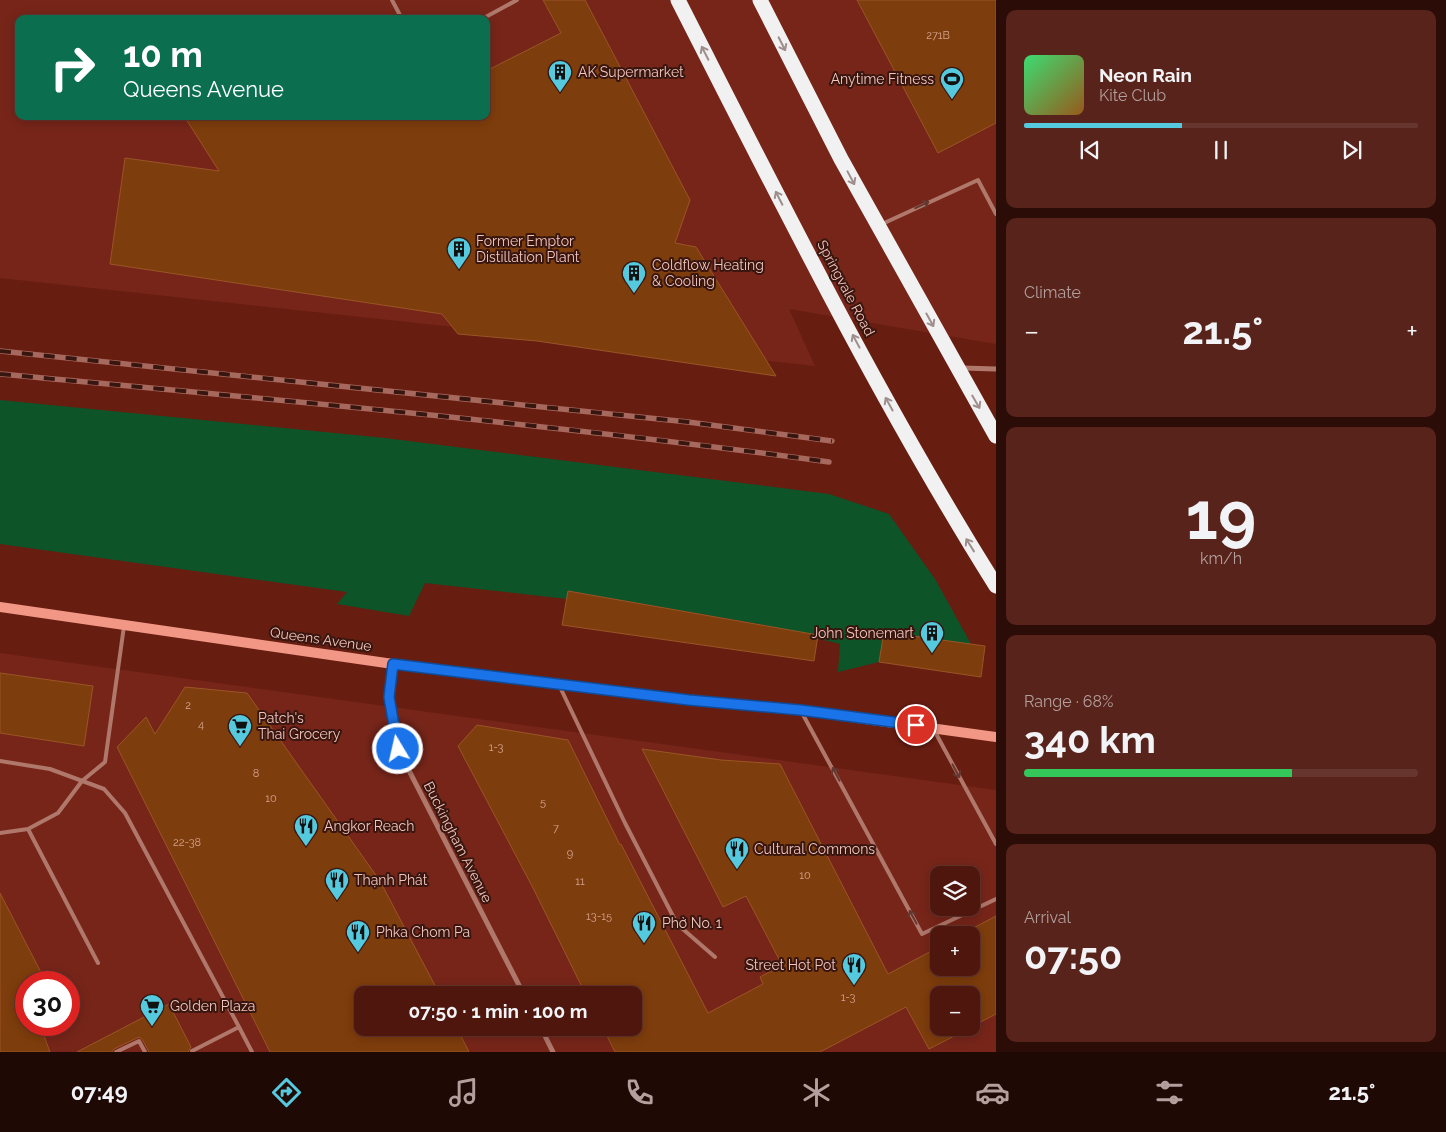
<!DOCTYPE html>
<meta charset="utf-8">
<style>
:root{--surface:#4e160d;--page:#58231b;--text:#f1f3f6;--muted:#b39f9d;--line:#65352e;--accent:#55cadf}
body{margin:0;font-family:Raleway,sans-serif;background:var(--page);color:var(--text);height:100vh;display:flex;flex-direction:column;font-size:19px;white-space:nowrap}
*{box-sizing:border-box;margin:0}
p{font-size:16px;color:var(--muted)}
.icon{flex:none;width:28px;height:28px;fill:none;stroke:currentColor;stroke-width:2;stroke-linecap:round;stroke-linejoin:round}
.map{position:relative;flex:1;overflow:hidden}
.side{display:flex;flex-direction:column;gap:10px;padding:10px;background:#2b0c07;width:450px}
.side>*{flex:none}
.hud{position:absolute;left:15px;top:15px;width:475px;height:105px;border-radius:10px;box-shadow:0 2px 12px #0003,0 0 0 1px var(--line);background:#0b6e4f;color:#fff;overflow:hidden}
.controls{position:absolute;left:930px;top:866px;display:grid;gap:10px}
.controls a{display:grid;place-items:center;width:50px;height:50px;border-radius:10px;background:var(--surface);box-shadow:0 2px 12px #0003,0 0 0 1px var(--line);font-size:25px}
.speed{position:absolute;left:15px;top:971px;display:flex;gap:10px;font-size:25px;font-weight:700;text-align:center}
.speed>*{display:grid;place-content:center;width:65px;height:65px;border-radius:50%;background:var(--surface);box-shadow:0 2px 12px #0003,0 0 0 1px var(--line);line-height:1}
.speed .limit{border:8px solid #d22;background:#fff;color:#111}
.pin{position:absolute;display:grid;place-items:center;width:42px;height:42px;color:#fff;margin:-21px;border:2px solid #fff;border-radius:50%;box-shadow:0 1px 5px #0007}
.me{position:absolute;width:55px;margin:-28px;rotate:351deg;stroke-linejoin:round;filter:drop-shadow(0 0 4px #0008)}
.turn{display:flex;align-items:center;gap:18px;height:105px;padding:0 25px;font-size:22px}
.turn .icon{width:65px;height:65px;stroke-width:2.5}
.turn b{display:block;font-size:35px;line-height:42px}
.big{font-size:38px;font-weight:700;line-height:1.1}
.side .tile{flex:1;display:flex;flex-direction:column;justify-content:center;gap:8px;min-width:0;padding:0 18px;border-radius:10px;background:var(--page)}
.side .dial{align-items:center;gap:0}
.dial b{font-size:65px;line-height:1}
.song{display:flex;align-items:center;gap:15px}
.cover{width:60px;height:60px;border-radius:8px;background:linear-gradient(135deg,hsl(140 70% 55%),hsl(30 70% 35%))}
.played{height:5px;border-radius:2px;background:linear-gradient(90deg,var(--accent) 40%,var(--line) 40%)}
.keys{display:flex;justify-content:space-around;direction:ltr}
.heat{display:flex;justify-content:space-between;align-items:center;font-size:28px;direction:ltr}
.charge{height:8px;border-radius:4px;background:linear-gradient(90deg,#34c759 68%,var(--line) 0)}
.trip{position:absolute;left:354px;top:986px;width:288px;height:50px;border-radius:10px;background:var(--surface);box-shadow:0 2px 12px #0003,0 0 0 1px var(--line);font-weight:700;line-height:50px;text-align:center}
.tabs{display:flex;height:80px;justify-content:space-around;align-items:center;background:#1f0905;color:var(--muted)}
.tabs .icon{width:35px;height:35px}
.tabs .active{color:var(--accent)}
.tabs b{font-size:22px;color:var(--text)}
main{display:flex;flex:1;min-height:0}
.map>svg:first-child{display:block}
.built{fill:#772519;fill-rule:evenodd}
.green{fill:#0d5429}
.building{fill:#7e3d0c;stroke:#9a5527}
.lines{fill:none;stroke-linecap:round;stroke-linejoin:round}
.lane{stroke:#b0776b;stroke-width:4}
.street{stroke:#b0776b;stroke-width:5}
.secondary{stroke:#f29786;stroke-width:10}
.highway{stroke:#f1f1f1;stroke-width:15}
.rail-casing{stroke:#a7695e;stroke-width:5.5}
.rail{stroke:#381610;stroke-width:4;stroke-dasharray:11;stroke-linecap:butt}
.oneway{stroke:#9e8e8c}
.oneway2{stroke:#623830}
.route-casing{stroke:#114b97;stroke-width:12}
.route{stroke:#1a73e8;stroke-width:9}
.labels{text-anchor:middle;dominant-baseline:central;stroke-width:4;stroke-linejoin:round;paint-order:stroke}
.number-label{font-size:11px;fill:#d6a390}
.poi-label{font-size:14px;fill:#f3c5bc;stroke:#381610;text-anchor:start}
.street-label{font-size:14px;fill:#f3c5bc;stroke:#381610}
</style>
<main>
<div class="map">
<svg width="996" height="1052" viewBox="0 0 996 1052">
<rect width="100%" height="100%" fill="#681d11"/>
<!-- built -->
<path class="built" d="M 0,0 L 996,0 L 996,344 L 789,309 L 815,366 L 0,278 ZM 19,19 L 486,19 L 486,116 L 19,116 Z
M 0,653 L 996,790 L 996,1052 L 0,1052 ZM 939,875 L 971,875 L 971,908 L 939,908 ZM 939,935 L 971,935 L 971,968 L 939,968 ZM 26,982 L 69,982 L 69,1025 L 26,1025 ZM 362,995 L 632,995 L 632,1028 L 362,1028 ZM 939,995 L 971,995 L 971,1028 L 939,1028 Z"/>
<!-- green -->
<path class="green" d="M 0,400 L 385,438 L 829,494 L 889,514 L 935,579 L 971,644 L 879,662 L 838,672 L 840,644 L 764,625 L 568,591 L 567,599 L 425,583 L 409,616 L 337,604 L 347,592 L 0,544 Z"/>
<!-- building -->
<path class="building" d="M 543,0 L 585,0 L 690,200 L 675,243 L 696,247 L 776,376 L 537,341 L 458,334 L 442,314 L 110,264 L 125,158 L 219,171 L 184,116 L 486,116 L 486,71 L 561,33 Z
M 857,0 L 996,0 L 996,123 L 938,153 Z
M 568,591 L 818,635 L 814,661 L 562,625 Z
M 884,632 L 985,646 L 981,677 L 879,662 Z
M 0,673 L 93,686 L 84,746 L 0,733 Z
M 185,687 L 247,693 L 380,881 L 440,995 L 362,995 L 362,1028 L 457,1028 L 469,1052 L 270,1052 L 117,747 L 146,717 L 155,734 Z
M 477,725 L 568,740 L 620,845 L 621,844 L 708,1013 L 763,984 L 760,977 L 782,965 L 746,896 L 723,907 L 642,749 L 721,760 L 780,764 L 888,974 L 939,947 L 939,968 L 971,968 L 971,935 L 960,935 L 996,916 L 996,1014 L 971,1027 L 971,995 L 939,995 L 939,1028 L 970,1028 L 929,1049 L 906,1007 L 820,1052 L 615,1052 L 603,1028 L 632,1028 L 632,995 L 586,995 L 533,888 L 458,746 Z
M 0,893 L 46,982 L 26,982 L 26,1025 L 40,1025 L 50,1052 L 0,1052 Z
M 169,1004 L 191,1047 L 188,1052 L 149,1052 L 142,1039 L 139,1037 L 114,1049 L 112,1052 L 77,1052 Z"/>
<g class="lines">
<!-- lane -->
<path class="lane" d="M 392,0 L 402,19
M 482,19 L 517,0
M 882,224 L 978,180 L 996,214
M 560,687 L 625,823 L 677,924 L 715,957
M 801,711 L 922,934 L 996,899
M 934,730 L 996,844
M 0,761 L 50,769 L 104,789 L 125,813 L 239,1027 L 192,1051
M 28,829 L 98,963
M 0,833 L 28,829 L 58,813 L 82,781 L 105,762 L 124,626
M 239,1027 L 252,1052
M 116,1052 L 139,1041 L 145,1052"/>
<!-- street -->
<path class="street" d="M 962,368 L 996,369
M 393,664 L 389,697 L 398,749 L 524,995
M 541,1028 L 553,1052"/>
<!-- secondary -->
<path class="secondary" d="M 0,607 L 393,664 L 689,700 L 800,710 L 996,737"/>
<!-- highway -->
<path class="highway" d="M 678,0 C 779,198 878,398 996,586
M 760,0 L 841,159 L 996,436"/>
<!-- rail casing -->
<g class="rail-casing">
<path id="rail" d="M 0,351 L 688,422 L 832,441
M 0,374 C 277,400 554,424 829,462"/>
</g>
<!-- rail -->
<use href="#rail" class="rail"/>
</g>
<!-- one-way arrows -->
<defs><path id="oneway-shaft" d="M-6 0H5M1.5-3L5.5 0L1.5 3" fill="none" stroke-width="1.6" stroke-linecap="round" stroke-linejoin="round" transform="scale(1.25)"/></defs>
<g class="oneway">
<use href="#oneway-shaft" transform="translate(782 44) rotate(63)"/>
<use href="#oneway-shaft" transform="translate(705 53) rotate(-117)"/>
<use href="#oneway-shaft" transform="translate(851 178) rotate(62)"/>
<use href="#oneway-shaft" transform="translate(779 198) rotate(-117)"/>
<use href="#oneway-shaft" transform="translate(930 320) rotate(61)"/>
<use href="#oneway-shaft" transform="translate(856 341) rotate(-118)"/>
<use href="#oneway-shaft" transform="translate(976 402) rotate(60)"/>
<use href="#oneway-shaft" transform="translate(889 404) rotate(-119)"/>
<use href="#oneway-shaft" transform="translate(970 545) rotate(-122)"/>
</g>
<g class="oneway2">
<use href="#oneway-shaft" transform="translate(922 205) rotate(-25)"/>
<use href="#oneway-shaft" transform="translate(956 771) rotate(62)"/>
<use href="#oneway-shaft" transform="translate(836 774) rotate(-118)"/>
<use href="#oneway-shaft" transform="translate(913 917) rotate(-118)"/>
</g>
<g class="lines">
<!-- route casing -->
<g class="route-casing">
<path id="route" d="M 398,749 L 389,697 L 393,664 L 689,700 L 800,710 L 916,725"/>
</g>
<!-- route -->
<use href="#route" class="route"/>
</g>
<!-- icons -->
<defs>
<g id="building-pin" transform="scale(1.25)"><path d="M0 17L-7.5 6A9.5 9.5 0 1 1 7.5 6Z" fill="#55cadf" stroke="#381610"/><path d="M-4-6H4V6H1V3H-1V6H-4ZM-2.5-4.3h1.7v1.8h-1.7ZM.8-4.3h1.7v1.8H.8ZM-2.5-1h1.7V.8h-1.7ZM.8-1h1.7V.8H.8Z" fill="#111"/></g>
<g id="stadium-pin" transform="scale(1.25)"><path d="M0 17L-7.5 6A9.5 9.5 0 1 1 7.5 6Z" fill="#55cadf" stroke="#381610"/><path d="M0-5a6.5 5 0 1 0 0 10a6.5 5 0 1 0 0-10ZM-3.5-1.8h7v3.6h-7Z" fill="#111"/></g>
<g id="supermarket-pin" transform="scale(1.25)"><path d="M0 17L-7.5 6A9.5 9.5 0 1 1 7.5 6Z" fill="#55cadf" stroke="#381610"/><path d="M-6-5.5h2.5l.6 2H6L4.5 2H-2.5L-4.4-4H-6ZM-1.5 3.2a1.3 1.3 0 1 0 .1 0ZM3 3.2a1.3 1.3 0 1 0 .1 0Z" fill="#111"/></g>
<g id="restaurant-pin" transform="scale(1.25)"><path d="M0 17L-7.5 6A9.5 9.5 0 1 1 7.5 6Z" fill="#55cadf" stroke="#381610"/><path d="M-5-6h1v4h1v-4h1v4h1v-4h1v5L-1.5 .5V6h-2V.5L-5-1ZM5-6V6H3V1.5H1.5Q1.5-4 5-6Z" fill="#111"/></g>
</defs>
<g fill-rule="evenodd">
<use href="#building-pin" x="560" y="72"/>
<use href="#stadium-pin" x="952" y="79"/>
<use href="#building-pin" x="459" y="249"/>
<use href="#building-pin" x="634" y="273"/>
<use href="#building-pin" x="932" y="633"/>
<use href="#supermarket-pin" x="240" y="726"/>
<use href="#restaurant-pin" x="306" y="826"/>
<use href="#restaurant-pin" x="737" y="849"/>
<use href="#restaurant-pin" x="337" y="880"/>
<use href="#restaurant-pin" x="644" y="923"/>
<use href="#restaurant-pin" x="358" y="932"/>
<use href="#restaurant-pin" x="854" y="965"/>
<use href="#supermarket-pin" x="152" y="1006"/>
</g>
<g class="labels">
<!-- number labels -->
<g class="number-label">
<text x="938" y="35">271B</text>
<text x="188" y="705">2</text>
<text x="201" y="724">4</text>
<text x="496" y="747">1-3</text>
<text x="256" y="773">8</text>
<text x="271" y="798">10</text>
<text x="543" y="802">5</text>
<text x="556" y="828">7</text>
<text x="187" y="842">22-38</text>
<text x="570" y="853">9</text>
<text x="805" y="875">10</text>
<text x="580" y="881">11</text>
<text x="599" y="916">13-15</text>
<text x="848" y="997">1-3</text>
</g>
<!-- poi labels -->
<g class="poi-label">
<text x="578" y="72">AK Supermarket</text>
<text x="934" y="79" text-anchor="end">Anytime Fitness</text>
<text x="476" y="241">Former Emptor<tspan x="476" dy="16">Distillation Plant</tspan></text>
<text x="652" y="265">Coldflow Heating<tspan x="652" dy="16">&amp; Cooling</tspan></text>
<text x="914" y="633" text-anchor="end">John Stonemart</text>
<text x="258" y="718">Patch's<tspan x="258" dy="16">Thai Grocery</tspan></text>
<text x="324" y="826">Angkor Reach</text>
<text x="754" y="849">Cultural Commons</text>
<text x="354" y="880">Thạnh Phát</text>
<text x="662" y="923">Phở No. 1</text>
<text x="376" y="932">Phka Chom Pa</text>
<text x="836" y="965" text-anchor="end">Street Hot Pot</text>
<text x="170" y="1006">Golden Plaza</text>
</g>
<!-- street labels -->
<g class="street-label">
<text transform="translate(846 288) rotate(62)">Springvale Road</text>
<text transform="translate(321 639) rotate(8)">Queens Avenue</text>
<text transform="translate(458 842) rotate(63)">Buckingham Avenue</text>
</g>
</g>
</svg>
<div class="controls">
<a><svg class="icon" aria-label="layers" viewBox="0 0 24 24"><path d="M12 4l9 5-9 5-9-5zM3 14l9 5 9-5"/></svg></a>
<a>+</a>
<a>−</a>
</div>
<div class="speed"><div class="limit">30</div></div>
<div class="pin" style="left:916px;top:725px;background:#d93025"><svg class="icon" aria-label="arrive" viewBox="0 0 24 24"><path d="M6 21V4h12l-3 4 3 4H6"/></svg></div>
<svg class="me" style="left:398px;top:749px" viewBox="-20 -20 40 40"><circle r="17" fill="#1a73e8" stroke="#fff" stroke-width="3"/><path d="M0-11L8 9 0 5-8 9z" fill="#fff"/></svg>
<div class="trip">07:50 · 1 min · 100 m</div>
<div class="hud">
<div class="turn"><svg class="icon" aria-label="right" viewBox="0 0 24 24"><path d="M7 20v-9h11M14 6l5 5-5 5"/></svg><div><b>10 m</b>Queens Avenue</div></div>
</div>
</div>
<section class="side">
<div class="tile">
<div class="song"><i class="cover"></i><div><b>Neon Rain</b><p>Kite Club</p></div></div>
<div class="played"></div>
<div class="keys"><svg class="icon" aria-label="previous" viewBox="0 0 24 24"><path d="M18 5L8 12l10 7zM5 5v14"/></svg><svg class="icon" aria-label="pause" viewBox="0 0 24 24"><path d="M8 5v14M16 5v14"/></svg><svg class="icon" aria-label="next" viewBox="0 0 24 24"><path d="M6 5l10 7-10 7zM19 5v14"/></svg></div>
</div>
<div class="tile"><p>Climate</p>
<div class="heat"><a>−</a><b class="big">21.5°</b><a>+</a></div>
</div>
<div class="tile dial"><b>19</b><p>km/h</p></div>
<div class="tile"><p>Range · 68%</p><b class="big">340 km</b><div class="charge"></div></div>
<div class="tile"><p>Arrival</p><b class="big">07:50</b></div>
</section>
</main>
<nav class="tabs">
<b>07:49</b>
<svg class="icon active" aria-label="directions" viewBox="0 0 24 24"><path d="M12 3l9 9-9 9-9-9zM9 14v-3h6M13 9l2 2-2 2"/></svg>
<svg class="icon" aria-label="music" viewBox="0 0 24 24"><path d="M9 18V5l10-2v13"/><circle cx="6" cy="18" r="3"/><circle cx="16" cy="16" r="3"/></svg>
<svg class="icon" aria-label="phone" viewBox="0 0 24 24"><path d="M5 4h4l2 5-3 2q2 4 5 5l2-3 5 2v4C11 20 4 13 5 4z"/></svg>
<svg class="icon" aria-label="climate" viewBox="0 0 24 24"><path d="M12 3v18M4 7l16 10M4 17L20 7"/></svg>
<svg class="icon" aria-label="car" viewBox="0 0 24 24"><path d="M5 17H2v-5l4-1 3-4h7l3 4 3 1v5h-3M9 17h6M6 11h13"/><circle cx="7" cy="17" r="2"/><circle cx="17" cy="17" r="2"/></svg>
<svg class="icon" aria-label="filters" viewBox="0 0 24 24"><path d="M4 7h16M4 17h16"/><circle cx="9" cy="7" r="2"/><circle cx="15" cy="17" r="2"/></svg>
<b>21.5°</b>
</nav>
